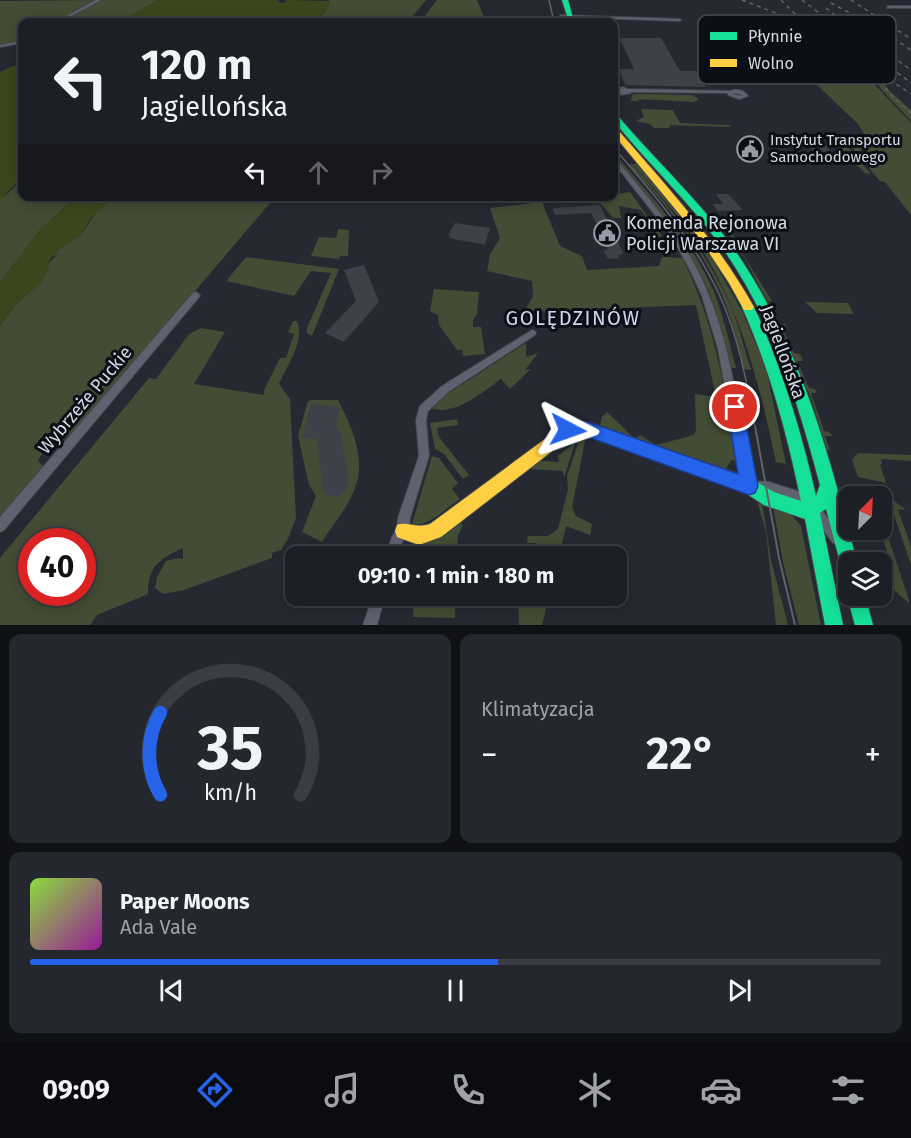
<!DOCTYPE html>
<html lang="pl">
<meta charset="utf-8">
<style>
:root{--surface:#1c1f26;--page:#25272e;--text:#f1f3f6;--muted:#a0a2a7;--line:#3a3d43;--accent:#2563eb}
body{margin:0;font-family:"Fira Sans",sans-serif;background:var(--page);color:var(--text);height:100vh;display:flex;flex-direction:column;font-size:22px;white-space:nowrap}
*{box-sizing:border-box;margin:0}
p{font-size:20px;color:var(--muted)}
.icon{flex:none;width:33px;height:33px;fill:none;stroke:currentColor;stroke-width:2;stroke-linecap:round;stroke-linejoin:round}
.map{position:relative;height:625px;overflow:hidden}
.side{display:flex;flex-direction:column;gap:9px;padding:9px;background:#0f1115;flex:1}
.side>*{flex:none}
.hud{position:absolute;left:18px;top:18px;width:600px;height:183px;border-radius:12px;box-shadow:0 3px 15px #0003,0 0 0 2px var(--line);background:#1c1f26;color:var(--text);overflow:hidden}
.needle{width:39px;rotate:24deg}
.tools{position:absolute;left:838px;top:486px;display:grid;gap:12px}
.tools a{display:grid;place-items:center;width:54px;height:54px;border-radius:12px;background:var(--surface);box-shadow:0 3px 15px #0003,0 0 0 2px var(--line);font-size:30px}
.speed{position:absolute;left:18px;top:528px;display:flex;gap:12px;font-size:30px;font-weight:700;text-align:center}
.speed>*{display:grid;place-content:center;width:78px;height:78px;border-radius:50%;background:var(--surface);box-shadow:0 3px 15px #0003,0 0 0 2px var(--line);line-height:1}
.speed .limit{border:9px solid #d22;background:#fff;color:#111}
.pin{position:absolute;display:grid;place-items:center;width:51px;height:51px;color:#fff;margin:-26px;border:3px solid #fff;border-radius:50%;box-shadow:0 2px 6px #0007}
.me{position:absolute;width:66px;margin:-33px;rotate:94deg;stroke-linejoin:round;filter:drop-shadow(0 0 4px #0008)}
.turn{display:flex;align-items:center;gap:21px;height:126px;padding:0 24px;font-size:27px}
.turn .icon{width:78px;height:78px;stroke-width:2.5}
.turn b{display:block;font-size:42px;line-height:51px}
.lanes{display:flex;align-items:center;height:57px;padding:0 24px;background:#0003;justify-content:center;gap:30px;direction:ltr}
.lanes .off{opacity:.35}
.big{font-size:45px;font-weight:700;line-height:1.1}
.side .tile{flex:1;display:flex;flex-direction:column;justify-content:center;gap:9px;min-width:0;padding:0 21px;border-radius:12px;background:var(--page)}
.side .dial{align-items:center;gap:0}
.dial svg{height:156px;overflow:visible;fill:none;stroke:var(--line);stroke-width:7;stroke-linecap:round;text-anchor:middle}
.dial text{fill:var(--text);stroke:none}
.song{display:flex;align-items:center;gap:18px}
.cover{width:72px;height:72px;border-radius:9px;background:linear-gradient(135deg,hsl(90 70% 55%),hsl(300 70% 35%))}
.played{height:6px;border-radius:3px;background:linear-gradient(90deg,var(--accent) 55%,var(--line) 55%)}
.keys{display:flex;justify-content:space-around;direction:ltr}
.heat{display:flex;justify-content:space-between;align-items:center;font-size:33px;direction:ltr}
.side .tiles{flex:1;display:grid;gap:9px;grid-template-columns:1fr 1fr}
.tile:last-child{grid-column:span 2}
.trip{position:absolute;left:285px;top:546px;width:342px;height:60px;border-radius:12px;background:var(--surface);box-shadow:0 3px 15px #0003,0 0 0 2px var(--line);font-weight:700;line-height:60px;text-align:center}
.menu{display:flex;height:96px;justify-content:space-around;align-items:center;background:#0b0c0f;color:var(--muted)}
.menu .icon{width:42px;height:42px}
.menu .selected{color:var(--accent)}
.menu b{font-size:27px;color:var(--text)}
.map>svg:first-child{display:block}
.green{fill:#434c34;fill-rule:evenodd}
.water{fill:#3a471d}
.building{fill:#3e4149}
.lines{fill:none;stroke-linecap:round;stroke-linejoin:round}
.street-casing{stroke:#43464e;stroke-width:2}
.fast-casing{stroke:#43464e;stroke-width:2}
.slow-casing{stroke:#43464e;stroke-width:2}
.street{fill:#5f626e;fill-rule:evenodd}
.fast{fill:#16e098;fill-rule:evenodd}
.slow{fill:#ffcf43;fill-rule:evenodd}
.tram-far1{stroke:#5f626b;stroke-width:1.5}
.tram{stroke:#5f626b;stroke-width:2}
.rail{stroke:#5f626b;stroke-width:1.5;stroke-dasharray:4 4;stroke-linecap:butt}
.route{fill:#2563eb;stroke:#184099;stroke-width:1.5}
.labels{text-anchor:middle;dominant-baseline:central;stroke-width:6;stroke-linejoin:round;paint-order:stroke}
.far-poi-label{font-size:15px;fill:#d4d8e4;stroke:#0d0f17;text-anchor:start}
.poi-label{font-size:18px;fill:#d4d8e4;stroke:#0d0f17;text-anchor:start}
.street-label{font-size:18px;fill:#d4d8e4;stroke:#0d0f17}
.neighbourhood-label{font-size:20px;letter-spacing:1.5px;fill:#ced6ed;stroke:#0d0f17}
.key{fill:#0d0f17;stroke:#494b54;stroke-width:1.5}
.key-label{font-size:16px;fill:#d4d8e4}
</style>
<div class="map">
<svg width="911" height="625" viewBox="0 0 911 625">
<rect width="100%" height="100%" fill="#262932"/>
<!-- green -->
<path class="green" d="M 97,0 L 55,22 L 22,22 L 22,41 L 0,45 L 0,1 Z
M 101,0 L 158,0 L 120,22 L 60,22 Z
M 329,0 L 426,0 L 408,22 L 315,22 L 326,10 Z
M 437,0 L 477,0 L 486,22 L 420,22 Z
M 767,37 L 791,38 L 803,48 L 828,50 L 837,48 L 859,59 L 876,86 L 911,123 L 911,215 L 885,182 L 880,181 C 869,169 845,133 829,134 L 849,148 L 871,174 L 865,173 L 823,133 L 835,133 L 853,145 L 872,147 L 858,124 Z
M 867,67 L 873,68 L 889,90 L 911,110 L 911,121 L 881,89 Z
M 637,94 L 692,95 L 699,99 L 694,102 L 638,99 L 639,101 L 631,101 L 632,95 Z
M 641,109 L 673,110 L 680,123 L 729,125 L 731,127 L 671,125 L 669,128 L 654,128 L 650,124 L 636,121 L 644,117 Z
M 614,153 C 651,196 691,239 714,292 C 724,317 729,343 736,368 L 731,368 C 724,342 719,316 709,292 C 686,241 650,198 614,156 Z
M 632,164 C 670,207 706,251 730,304 C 739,325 744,348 751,370 L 744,369 C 737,344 732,319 722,295 C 701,246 665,203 629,165 Z
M 633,164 L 637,164 L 643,169 L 701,239 L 742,311 L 766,368 L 786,464 L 776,462 C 759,383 741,307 695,239 C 676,212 654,189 633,164 Z
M 22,180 L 22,186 L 15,194 L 22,189 L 22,196 L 76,197 L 40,230 L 0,283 L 0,196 L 6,192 L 4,197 Z
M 630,192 L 666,242 L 662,242 L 641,210 L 619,206 L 621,218 L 613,218 L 595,197 L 614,196 L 614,194 Z
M 106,197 L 275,197 L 84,422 L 61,442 L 44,450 L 38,461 L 44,467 L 0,523 L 0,326 L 15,305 L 41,282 L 48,264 L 58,254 L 51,258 L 60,248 L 81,235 Z
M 542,202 L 560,246 L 582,256 L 587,270 L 659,266 L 662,257 L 682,258 C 714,320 726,391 736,461 L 732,460 L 724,471 L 602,427 L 600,425 L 602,417 L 607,412 L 635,439 L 640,435 L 656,445 L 694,435 L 696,430 L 695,394 L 716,397 L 696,305 L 524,312 L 533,296 L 532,281 L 487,271 L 490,254 L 500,238 L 490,208 Z
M 338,229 L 349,230 L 348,256 L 340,256 L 339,259 L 311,256 L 319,237 L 336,238 Z
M 727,231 L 732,234 L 743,248 L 742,253 L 772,301 L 768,301 L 780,324 L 785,324 L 787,327 L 782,327 L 794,353 L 800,354 L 803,361 L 797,361 L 809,388 L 815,389 L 817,393 L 811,393 L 824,431 L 831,433 L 832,436 L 825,436 L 830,451 L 827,450 L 812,401 L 781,327 L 745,259 Z
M 246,257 L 339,269 L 312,336 L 307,333 L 307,328 L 331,273 L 311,271 L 294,296 L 226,281 Z
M 434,289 L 479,292 L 477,314 L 473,320 L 473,327 L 481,327 L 485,354 L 463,356 L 462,349 L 458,351 L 439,325 L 438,315 L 430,311 Z
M 805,302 L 848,303 L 854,314 L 817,313 Z
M 293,321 L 297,321 C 305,342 287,365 279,384 L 290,399 L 296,518 L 288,539 L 281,550 L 272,553 L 272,558 L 184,590 L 163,594 L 155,588 L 157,577 L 166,561 L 178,558 L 183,559 L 183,548 C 159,559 148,566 148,594 L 97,615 L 90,625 L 0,625 L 0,558 L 149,378 L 156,379 L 189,334 L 201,328 L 225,332 L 194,384 L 264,395 L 264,390 L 280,358 L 286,358 L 294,334 L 288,332 ZM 32,542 L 82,542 L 82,592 L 32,592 Z
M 526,343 L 526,357 L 538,353 L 525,370 L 531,369 L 510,389 L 501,379 C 483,392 454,417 431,408 L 444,396 Z
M 311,400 L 338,400 C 350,423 366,458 356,485 C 350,505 333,524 322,542 L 302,532 L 316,496 L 309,485 L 298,436 L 308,401 Z
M 457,419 L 458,425 L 437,428 L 439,437 L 469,475 L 463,479 L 444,454 L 435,449 L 430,423 Z
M 584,435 L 586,436 L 572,507 L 576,516 L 592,524 L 590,535 L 566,526 L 559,556 L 537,556 L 536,543 L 527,543 L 528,536 L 548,536 L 558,529 L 568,490 L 567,476 L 580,438 Z
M 575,443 L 564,478 L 563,471 L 529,469 L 539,461 L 559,462 L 558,456 Z
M 858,453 L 911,455 L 911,461 L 881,459 L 882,464 L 880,465 L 886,483 L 858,477 L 852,460 Z
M 432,456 L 439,458 L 458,483 L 452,489 L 460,499 C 446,508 429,527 412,524 Z
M 893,500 L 906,510 L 898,509 L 911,547 L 911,565 L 893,512 L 886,506 L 888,501 Z
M 760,502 L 762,502 L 771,560 L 788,625 L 776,625 L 766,532 L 758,504 Z
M 773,506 L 791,514 L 801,526 L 821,625 L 799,625 L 783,562 Z
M 882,519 L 909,600 L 909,603 L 888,585 L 886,577 L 894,574 L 880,530 Z
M 458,522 L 463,525 L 458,535 L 457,554 L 421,553 L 420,543 Z
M 414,596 L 456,596 L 455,618 L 413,617 Z
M 540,596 L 549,596 L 542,625 L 519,625 L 518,599 L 539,598 Z"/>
<!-- water -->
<path class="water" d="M 158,0 L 280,0 L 276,2 L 285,3 L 286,0 L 330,1 L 329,6 L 315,22 L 120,22 Z
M 22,62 L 22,178 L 0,200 L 0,72 Z
M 76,197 L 115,197 L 91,218 L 81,235 L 60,248 L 51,258 L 48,264 L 49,270 L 41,282 L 15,305 L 0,326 L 0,283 L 40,230 Z"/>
<!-- building -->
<path class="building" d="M 619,38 L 661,38 L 680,71 L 696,71 L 706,87 L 625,85 L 619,69 L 634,69 Z
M 803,142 L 825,142 L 832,155 L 818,154 Z
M 716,194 L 728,194 L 743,210 L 718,211 L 713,204 L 723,204 Z
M 600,205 L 622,250 L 623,254 L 618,255 L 619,258 L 608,259 L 604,251 L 608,250 L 604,239 L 591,213 L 555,215 L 553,208 Z
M 455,223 L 490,228 L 485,245 L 449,238 L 450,235 L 448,235 Z
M 364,265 L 379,302 L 344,342 L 325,333 L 356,301 L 344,270 Z
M 311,404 L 341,407 L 336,427 L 341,434 L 349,483 L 344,493 L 338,496 L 329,496 L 323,490 L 317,439 L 302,438 Z"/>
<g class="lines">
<!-- street casing -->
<g class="street-casing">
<path id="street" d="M 96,0 L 101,0 L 60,22 L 56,22 Z
M 888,6 L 911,6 L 911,8 L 887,8 Z
M 560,15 L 679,19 L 681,20 L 679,21 L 561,17 Z
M 22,41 L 22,43 L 0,47 L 0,45 Z
M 623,87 L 627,89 L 731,91 C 737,88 745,91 748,96 L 739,99 L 728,95 L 728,93 L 631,92 L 631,93 L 622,95 L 614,91 L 614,89 ZM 735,93 L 743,95 L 739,96 L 733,94 Z
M 614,158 L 616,159 C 645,194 676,229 697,269 C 731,335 737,410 753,481 L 769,482 L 810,495 L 841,535 L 843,539 L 841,543 L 837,545 L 833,543 L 802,503 L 769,492 L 749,491 L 745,490 L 738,459 L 718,349 L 702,296 L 690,270 L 674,241 L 655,215 L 614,163 Z
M 196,292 L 200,295 L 199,297 L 4,530 L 0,532 L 0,517 L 193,293 Z
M 532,330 L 535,331 L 536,333 L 535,335 L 448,392 L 428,411 L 426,420 L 429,456 L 410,518 L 409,531 L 401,544 L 397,556 L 385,556 L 392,537 L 397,529 L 398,518 L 419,456 L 416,420 L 420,406 L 442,386 Z
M 373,596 L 385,596 L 377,625 L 363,625 Z"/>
</g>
<!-- fast casing -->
<g class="fast-casing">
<path id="fast" d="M 562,0 L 568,0 L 574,22 L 569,22 Z
M 614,115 L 617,115 C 658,164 707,207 742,261 C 802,352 830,458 857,562 L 849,562 L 849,576 L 843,573 L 826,509 L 820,513 L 843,625 L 825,625 L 805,519 L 764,505 L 744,492 L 727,485 L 725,480 L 727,475 L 733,472 L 755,481 L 774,492 L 801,501 C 787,434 770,370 742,307 L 748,303 L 754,307 C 782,368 801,430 816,496 L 820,485 C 798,402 772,317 721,246 C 689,201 648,164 614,121 Z
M 849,591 L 849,596 L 865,596 L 873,625 L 855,625 L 847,596 Z"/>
</g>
<!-- slow casing -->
<g class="slow-casing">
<path id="slow" d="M 614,129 L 617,129 C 667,186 717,241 754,307 L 752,310 L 744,310 L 729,283 L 700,239 L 614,135 Z
M 577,422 L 591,423 L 733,472 L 739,475 L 741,480 L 739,485 L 733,488 L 591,437 L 573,435 L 441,537 L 419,545 L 397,537 L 395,531 L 397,525 C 408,521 415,529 430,524 L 564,425 Z"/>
</g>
<!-- street -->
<use href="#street" class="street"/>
<!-- fast -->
<use href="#fast" class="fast"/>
<!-- slow -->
<use href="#slow" class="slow"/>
<!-- tram-far1 -->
<path class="tram-far1" d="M 549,0 L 554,22
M 614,148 C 653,193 693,239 719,294 C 738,335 747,383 755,427"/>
<!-- tram -->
<path class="tram" d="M 755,426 L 779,558 L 795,625"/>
<!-- rail -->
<path class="rail" d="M 742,0 L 799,22
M 781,0 L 798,17 L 852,47 L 881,74 L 911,94
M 802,0 L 911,83
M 851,0 L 911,39
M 831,3 L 876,27 L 911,50
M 826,8 L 871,44
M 866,38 L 911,70
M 876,75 L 891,95 L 911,113"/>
</g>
<!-- route -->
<path class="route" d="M 735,400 L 741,402 L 743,407 L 758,486 L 755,493 L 749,495 L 591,438 C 582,436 571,439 563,436 L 560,430 L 563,425 L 577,420 L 591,423 L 738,474 L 727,407 L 729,402 Z"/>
<!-- icons -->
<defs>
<g id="civic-ring" transform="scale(1.35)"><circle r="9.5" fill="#0d0f17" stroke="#979ba6" stroke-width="1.5"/><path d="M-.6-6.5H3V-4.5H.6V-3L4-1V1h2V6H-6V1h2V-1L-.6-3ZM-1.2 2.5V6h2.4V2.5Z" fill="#979ba6"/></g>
</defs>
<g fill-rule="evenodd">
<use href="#civic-ring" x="750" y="149"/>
<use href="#civic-ring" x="607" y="233"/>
</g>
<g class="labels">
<!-- far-poi labels -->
<g class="far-poi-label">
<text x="770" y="140">Instytut Transportu<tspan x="770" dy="17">Samochodowego</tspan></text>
</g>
<!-- poi labels -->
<g class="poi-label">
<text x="626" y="223">Komenda Rejonowa<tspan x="626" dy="21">Policji Warszawa VI</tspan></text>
</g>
<!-- street labels -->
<g class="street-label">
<text transform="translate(783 352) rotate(70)">Jagiellońska</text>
<text transform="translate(85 400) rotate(-50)">Wybrzeże Puckie</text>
</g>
<!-- neighbourhood labels -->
<g class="neighbourhood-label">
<text x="573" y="318">GOLĘDZINÓW</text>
</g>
</g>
<!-- legend -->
<rect x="698" y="15" width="198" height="69" rx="9" class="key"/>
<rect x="710" y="32" width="27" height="8" fill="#16e098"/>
<rect x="710" y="59" width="27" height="8" fill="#ffcf43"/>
<g class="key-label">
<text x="748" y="42">Płynnie</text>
<text x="748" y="69">Wolno</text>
</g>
</svg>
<div class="tools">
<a><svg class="needle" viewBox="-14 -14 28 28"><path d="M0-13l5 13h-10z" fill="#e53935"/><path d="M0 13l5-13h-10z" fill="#a0a2a7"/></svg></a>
<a><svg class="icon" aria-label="layers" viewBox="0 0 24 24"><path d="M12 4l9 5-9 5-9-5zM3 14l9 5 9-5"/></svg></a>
</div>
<div class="speed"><div class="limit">40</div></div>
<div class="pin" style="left:735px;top:407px;background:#d93025"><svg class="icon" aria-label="arrive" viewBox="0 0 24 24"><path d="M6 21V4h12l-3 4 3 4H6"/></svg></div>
<svg class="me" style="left:568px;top:430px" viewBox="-20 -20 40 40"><path d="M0-17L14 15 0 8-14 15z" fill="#2563eb" stroke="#fff" stroke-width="4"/></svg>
<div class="trip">09:10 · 1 min · 180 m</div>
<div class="hud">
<div class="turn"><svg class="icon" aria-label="left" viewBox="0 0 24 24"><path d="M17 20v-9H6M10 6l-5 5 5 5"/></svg><div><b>120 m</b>Jagiellońska</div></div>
<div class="lanes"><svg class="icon" aria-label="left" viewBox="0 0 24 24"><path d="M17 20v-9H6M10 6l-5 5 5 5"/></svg><svg class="icon off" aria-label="ahead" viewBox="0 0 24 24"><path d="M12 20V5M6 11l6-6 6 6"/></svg><svg class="icon off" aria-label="right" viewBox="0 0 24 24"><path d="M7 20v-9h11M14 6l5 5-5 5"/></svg></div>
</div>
</div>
<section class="side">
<div class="tiles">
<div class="tile dial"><svg viewBox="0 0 100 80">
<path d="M14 69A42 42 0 1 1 86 69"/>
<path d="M14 69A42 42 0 0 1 14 27" stroke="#2563eb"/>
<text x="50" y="56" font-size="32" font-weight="700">35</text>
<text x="50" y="72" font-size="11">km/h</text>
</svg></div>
<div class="tile"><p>Klimatyzacja</p>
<div class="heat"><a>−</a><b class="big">22°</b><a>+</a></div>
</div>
<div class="tile">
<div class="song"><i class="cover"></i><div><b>Paper Moons</b><p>Ada Vale</p></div></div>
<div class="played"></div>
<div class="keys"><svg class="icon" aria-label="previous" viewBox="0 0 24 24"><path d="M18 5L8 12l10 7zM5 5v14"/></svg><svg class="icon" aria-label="pause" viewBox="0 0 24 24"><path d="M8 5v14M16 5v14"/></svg><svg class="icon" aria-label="next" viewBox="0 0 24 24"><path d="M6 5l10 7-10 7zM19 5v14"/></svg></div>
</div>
</div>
</section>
<nav class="menu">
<b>09:09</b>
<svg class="icon selected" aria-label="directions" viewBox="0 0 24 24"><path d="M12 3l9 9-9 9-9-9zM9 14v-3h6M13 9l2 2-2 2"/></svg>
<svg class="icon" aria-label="music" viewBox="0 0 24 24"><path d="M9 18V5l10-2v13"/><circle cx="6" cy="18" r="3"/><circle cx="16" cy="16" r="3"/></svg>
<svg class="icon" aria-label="phone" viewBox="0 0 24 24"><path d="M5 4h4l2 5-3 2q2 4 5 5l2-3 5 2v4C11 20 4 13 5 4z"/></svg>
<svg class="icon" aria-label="climate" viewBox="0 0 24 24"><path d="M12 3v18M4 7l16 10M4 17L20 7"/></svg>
<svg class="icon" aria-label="car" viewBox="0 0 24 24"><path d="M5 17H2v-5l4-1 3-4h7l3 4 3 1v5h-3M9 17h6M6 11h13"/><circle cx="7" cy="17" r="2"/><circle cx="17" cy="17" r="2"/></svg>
<svg class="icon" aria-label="filters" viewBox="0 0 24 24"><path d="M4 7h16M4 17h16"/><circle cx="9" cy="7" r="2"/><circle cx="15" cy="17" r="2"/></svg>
</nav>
